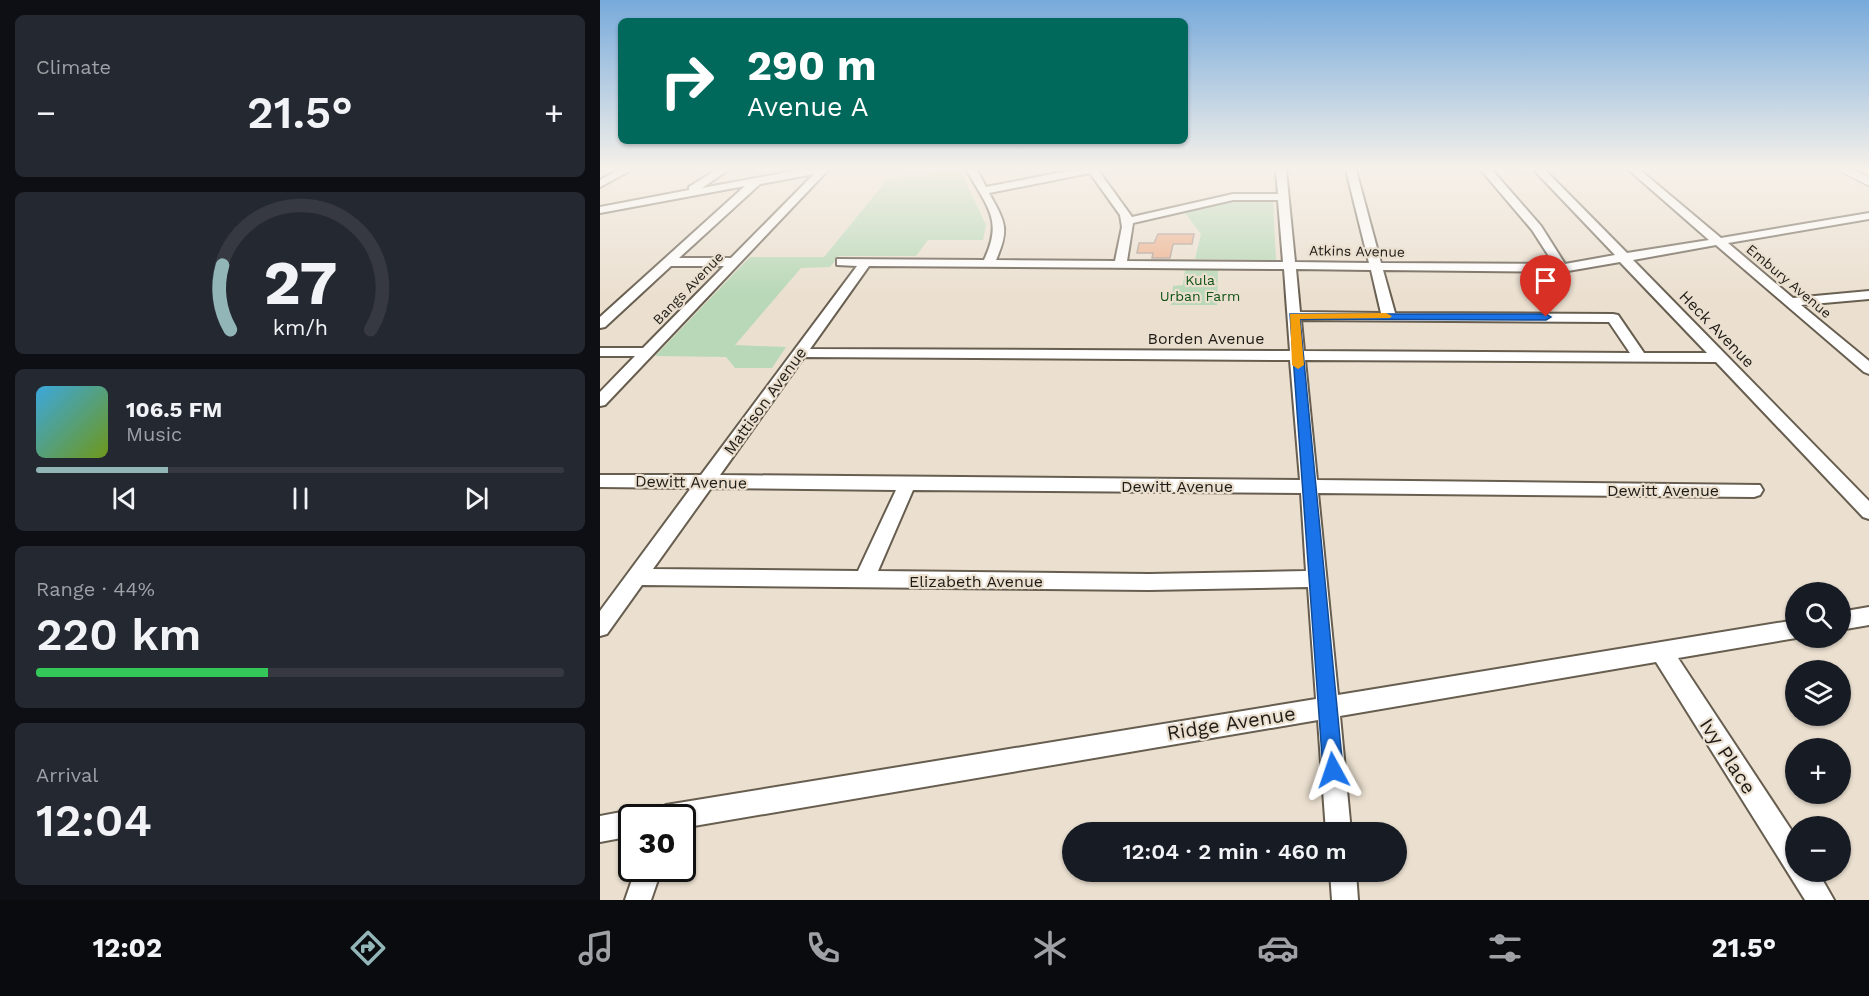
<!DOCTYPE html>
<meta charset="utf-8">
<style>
:root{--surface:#171b24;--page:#242831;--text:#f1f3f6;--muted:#9ea1a6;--line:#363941;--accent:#92b5b7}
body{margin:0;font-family:"Work Sans",sans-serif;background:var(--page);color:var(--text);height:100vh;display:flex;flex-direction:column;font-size:22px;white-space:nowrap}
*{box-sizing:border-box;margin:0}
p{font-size:20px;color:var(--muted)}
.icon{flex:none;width:33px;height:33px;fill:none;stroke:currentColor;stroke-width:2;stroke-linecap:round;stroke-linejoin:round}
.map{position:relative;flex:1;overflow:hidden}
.details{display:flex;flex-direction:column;gap:15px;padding:15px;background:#0d0f14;width:600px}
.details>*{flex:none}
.hud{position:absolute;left:18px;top:18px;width:570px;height:126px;border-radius:9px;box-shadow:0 2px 4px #0004;background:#00695c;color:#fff;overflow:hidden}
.fabs{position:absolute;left:1185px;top:582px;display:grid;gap:12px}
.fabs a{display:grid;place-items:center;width:66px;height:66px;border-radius:50%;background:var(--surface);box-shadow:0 2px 4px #0004;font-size:30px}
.speed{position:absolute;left:18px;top:804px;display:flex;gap:12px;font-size:30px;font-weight:700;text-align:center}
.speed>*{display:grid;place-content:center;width:78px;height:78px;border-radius:50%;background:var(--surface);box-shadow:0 2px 4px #0004;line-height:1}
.speed .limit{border:3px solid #111;border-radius:9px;background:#fff;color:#111}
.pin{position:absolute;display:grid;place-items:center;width:51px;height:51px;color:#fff;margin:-62px -26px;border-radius:50% 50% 50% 0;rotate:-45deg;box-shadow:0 0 6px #0007}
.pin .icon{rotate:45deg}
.me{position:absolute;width:66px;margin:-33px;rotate:355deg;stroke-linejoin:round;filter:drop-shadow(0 0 4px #0008)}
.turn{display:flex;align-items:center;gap:21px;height:126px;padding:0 30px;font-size:27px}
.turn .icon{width:78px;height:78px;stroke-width:2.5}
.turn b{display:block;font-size:42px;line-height:51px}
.big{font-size:45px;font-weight:600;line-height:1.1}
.details .tile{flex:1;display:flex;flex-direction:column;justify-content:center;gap:9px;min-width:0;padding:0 21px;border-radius:9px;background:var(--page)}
.details .dial{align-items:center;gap:0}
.dial svg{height:156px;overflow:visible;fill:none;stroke:var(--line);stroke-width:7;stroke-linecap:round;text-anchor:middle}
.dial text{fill:var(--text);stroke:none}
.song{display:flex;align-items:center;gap:18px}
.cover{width:72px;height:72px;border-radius:9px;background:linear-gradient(135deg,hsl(200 70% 55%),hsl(80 70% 35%))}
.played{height:6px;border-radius:3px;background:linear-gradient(90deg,var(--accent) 25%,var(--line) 25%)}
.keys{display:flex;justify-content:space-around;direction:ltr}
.heat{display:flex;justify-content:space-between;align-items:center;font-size:33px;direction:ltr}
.charge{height:9px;border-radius:4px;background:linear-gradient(90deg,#34c759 44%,var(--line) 0)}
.trip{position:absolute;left:462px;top:822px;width:345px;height:60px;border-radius:30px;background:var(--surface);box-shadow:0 2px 4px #0004;font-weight:600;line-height:60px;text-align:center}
.tab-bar{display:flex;height:96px;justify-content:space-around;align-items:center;background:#090b0e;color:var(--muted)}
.tab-bar .icon{width:42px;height:42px}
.tab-bar .current{color:var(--accent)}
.tab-bar b{font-size:27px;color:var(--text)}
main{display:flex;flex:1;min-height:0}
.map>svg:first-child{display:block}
.green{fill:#b8d8b7}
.building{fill:#eeb290;stroke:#b09f96;stroke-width:1.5}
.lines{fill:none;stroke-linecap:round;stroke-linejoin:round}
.minor-casing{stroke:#675e50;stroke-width:4}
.major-casing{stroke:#675e50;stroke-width:2}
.minor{fill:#fff;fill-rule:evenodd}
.major{fill:#fff;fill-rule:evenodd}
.route{fill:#1a73e8;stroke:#114b97;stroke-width:1.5}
.slow{fill:#f59e0b}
.labels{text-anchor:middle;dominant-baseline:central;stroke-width:4.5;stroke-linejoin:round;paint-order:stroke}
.far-street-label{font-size:14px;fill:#1f1c16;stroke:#ebe0d0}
.far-park-label{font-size:14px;fill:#0f5316;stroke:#ebe0d0}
.street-label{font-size:16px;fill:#1f1c16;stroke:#ebe0d0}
.near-street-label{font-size:20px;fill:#1f1c16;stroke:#ebe0d0}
</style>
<main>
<section class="details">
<div class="tile"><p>Climate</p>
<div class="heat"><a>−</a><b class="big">21.5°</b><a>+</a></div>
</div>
<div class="tile dial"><svg viewBox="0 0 100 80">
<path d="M14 69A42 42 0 1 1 86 69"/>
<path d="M14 69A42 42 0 0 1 10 36" stroke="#92b5b7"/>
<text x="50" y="56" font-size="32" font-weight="700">27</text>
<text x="50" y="72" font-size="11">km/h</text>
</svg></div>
<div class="tile">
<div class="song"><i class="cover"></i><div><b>106.5 FM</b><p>Music</p></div></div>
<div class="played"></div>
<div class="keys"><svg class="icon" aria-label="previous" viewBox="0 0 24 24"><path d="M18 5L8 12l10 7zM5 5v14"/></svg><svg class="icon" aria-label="pause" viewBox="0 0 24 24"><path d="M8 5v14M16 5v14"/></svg><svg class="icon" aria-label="next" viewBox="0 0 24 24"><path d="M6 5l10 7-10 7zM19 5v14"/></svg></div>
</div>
<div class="tile"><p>Range · 44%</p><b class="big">220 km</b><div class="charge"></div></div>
<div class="tile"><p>Arrival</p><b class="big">12:04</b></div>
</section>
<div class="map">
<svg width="1269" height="900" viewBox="0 0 1269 900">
<rect width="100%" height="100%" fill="#ebe0d0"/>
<!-- green -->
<path class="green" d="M 343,170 L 360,170 L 386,225 L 383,240 L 328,240 L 316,256 L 239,256 L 230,267 L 201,268 L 135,345 L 186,347 L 172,368 L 135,368 L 126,357 L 55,356 L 150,257 L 224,257 L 287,180 Z
M 635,201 L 673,202 L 676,260 L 595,259 L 601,234 L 585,213 Z
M 585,269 L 618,270 L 617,305 L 571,305 L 573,286 L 583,285 Z"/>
<!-- building -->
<path class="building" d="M 558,234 L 594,234 L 592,244 L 573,244 L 570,258 L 552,258 L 553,253 L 537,253 L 539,243 L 554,243 Z"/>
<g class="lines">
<!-- minor casing -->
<g class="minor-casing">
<path id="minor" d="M 18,170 L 31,170 L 0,187 L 0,180 Z
M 116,170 L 128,170 L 102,188 L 200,170 L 228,170 L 5,405 L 0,406 L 0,392 L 35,356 L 0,356 L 0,348 L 43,348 L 124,266 L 71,266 L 5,327 L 0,328 L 0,317 L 145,186 L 0,213 L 0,207 L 89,190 L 89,187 ZM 214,174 L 131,258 L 79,258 L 160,184 Z
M 367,170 L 377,170 L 386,187 L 473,170 L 498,170 L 532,217 L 633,194 L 678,194 L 676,170 L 686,170 L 695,262 L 769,263 L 746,170 L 756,170 L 781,263 L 954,264 L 932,230 L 881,170 L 892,170 L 941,226 L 965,264 L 1015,255 L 934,170 L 945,170 L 1027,253 L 1109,240 L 1029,170 L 1040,170 L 1121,238 L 1269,213 L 1269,219 L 1128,243 L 1193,298 L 1269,291 L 1269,299 L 1201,305 L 1269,361 L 1269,374 L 1264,372 L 1116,245 L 1033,260 L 1269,501 L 1269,519 L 1263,517 L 1116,362 L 705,360 L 717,480 L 1160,485 L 1163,490 L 1160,495 L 1154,497 L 718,493 L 738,695 L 1196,620 L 1196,638 L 1198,638 L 1196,638 L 1078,658 L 1196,837 L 1196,872 L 1218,872 L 1234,900 L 1205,900 L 1056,662 L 740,716 L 751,832 L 726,832 L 718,720 L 82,828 L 82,818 L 54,818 L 57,809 L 66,805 L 716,699 L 708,587 L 549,590 L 42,585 L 7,634 L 0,636 L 0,611 L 91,488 L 0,487 L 0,475 L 101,475 L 257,266 L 237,265 L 237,259 L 384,260 C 404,218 386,207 367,170 ZM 490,173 L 520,215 L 522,227 L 515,261 L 396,260 C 410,228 405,222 389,193 ZM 633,200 L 678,200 L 683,262 L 527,261 L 533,223 ZM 1020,262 L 1107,353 L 1044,353 L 1018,315 L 1013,314 L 795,313 L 783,270 L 962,272 ZM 269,266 L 684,269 L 690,351 L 210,349 ZM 696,269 L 771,270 L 781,313 L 700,312 ZM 701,320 L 1009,322 L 1030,353 L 704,351 ZM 204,357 L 690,360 L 700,480 L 120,475 ZM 111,488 L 296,490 L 258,571 L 53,569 ZM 313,490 L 701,493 L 706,571 L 549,574 L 278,571 Z
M 1269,607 L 1269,625 L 1240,630 L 1240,612 Z
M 32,810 L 42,818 L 32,818 L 32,836 L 0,842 L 0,816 Z
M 36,868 L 62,868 L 51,900 L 25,900 Z
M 730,872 L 756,872 L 758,900 L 732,900 Z"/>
</g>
<!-- major casing -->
<g class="major-casing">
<path id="major" d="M 1238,170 L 1254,170 L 1269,177 L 1269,186 Z"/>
</g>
<!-- minor -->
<use href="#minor" class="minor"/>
<!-- major -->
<use href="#major" class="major"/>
</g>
<!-- sky -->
<linearGradient id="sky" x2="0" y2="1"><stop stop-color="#77aadb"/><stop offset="0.57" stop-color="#f6f1ea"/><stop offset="1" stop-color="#f6f1ea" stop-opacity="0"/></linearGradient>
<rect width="1269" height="296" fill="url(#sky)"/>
<!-- route -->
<path class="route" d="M 690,314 L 946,314 L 951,317 L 946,320 L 700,319 L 743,770 L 740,777 L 733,780 L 726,777 L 723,770 Z"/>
<!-- slow -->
<path class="slow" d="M 786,313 L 792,316 L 790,318 L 700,319 L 704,365 L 698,369 L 692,365 L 690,314 Z"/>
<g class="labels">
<!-- far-street labels -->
<g class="far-street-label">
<text transform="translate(757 251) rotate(1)">Atkins Avenue</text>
<text transform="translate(1189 281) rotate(40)">Embury Avenue</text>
<text transform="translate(88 288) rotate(-46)">Bangs Avenue</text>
</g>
<!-- far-park labels -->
<g class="far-park-label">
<text x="600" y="280">Kula<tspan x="600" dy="16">Urban Farm</tspan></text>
</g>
<!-- street labels -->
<g class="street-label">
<text transform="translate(1117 329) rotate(46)">Heck Avenue</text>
<text x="606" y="338">Borden Avenue</text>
<text transform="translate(165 401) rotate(-54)">Mattison Avenue</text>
<text transform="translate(91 482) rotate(1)">Dewitt Avenue</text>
<text x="577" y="486">Dewitt Avenue</text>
<text x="1063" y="490">Dewitt Avenue</text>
<text x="376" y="581">Elizabeth Avenue</text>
</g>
<!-- near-street labels -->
<g class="near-street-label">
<text transform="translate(631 723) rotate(-9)">Ridge Avenue</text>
<text transform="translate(1128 756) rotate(57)">Ivy Place</text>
</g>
</g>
</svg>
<div class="fabs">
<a><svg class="icon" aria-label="search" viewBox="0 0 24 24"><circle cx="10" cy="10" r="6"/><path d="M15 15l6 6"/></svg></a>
<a><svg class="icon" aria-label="layers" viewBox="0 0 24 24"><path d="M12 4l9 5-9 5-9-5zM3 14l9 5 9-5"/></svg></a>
<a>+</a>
<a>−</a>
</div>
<div class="speed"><div class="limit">30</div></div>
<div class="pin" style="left:946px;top:317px;background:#d93025"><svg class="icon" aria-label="arrive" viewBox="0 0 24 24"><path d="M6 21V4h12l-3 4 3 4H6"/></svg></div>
<svg class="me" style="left:733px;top:770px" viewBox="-20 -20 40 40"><path d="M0-17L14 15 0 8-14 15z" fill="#1a73e8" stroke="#fff" stroke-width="4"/></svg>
<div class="trip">12:04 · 2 min · 460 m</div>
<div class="hud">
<div class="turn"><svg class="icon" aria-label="right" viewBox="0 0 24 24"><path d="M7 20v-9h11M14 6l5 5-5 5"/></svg><div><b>290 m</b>Avenue A</div></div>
</div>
</div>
</main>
<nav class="tab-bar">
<b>12:02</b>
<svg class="icon current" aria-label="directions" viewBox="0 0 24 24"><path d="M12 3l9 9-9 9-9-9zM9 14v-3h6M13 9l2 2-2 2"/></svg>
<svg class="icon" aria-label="music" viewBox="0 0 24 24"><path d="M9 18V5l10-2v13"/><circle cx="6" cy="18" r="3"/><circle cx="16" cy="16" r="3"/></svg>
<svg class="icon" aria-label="phone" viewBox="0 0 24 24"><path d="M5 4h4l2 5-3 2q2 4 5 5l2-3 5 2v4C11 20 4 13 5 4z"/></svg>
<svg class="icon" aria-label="climate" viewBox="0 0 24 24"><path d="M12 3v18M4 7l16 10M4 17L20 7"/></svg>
<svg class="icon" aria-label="car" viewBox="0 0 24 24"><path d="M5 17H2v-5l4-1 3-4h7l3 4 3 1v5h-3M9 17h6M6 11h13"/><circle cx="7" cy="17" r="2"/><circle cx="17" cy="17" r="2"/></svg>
<svg class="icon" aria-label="filters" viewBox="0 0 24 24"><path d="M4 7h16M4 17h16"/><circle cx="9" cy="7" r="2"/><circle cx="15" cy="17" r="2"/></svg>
<b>21.5°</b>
</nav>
